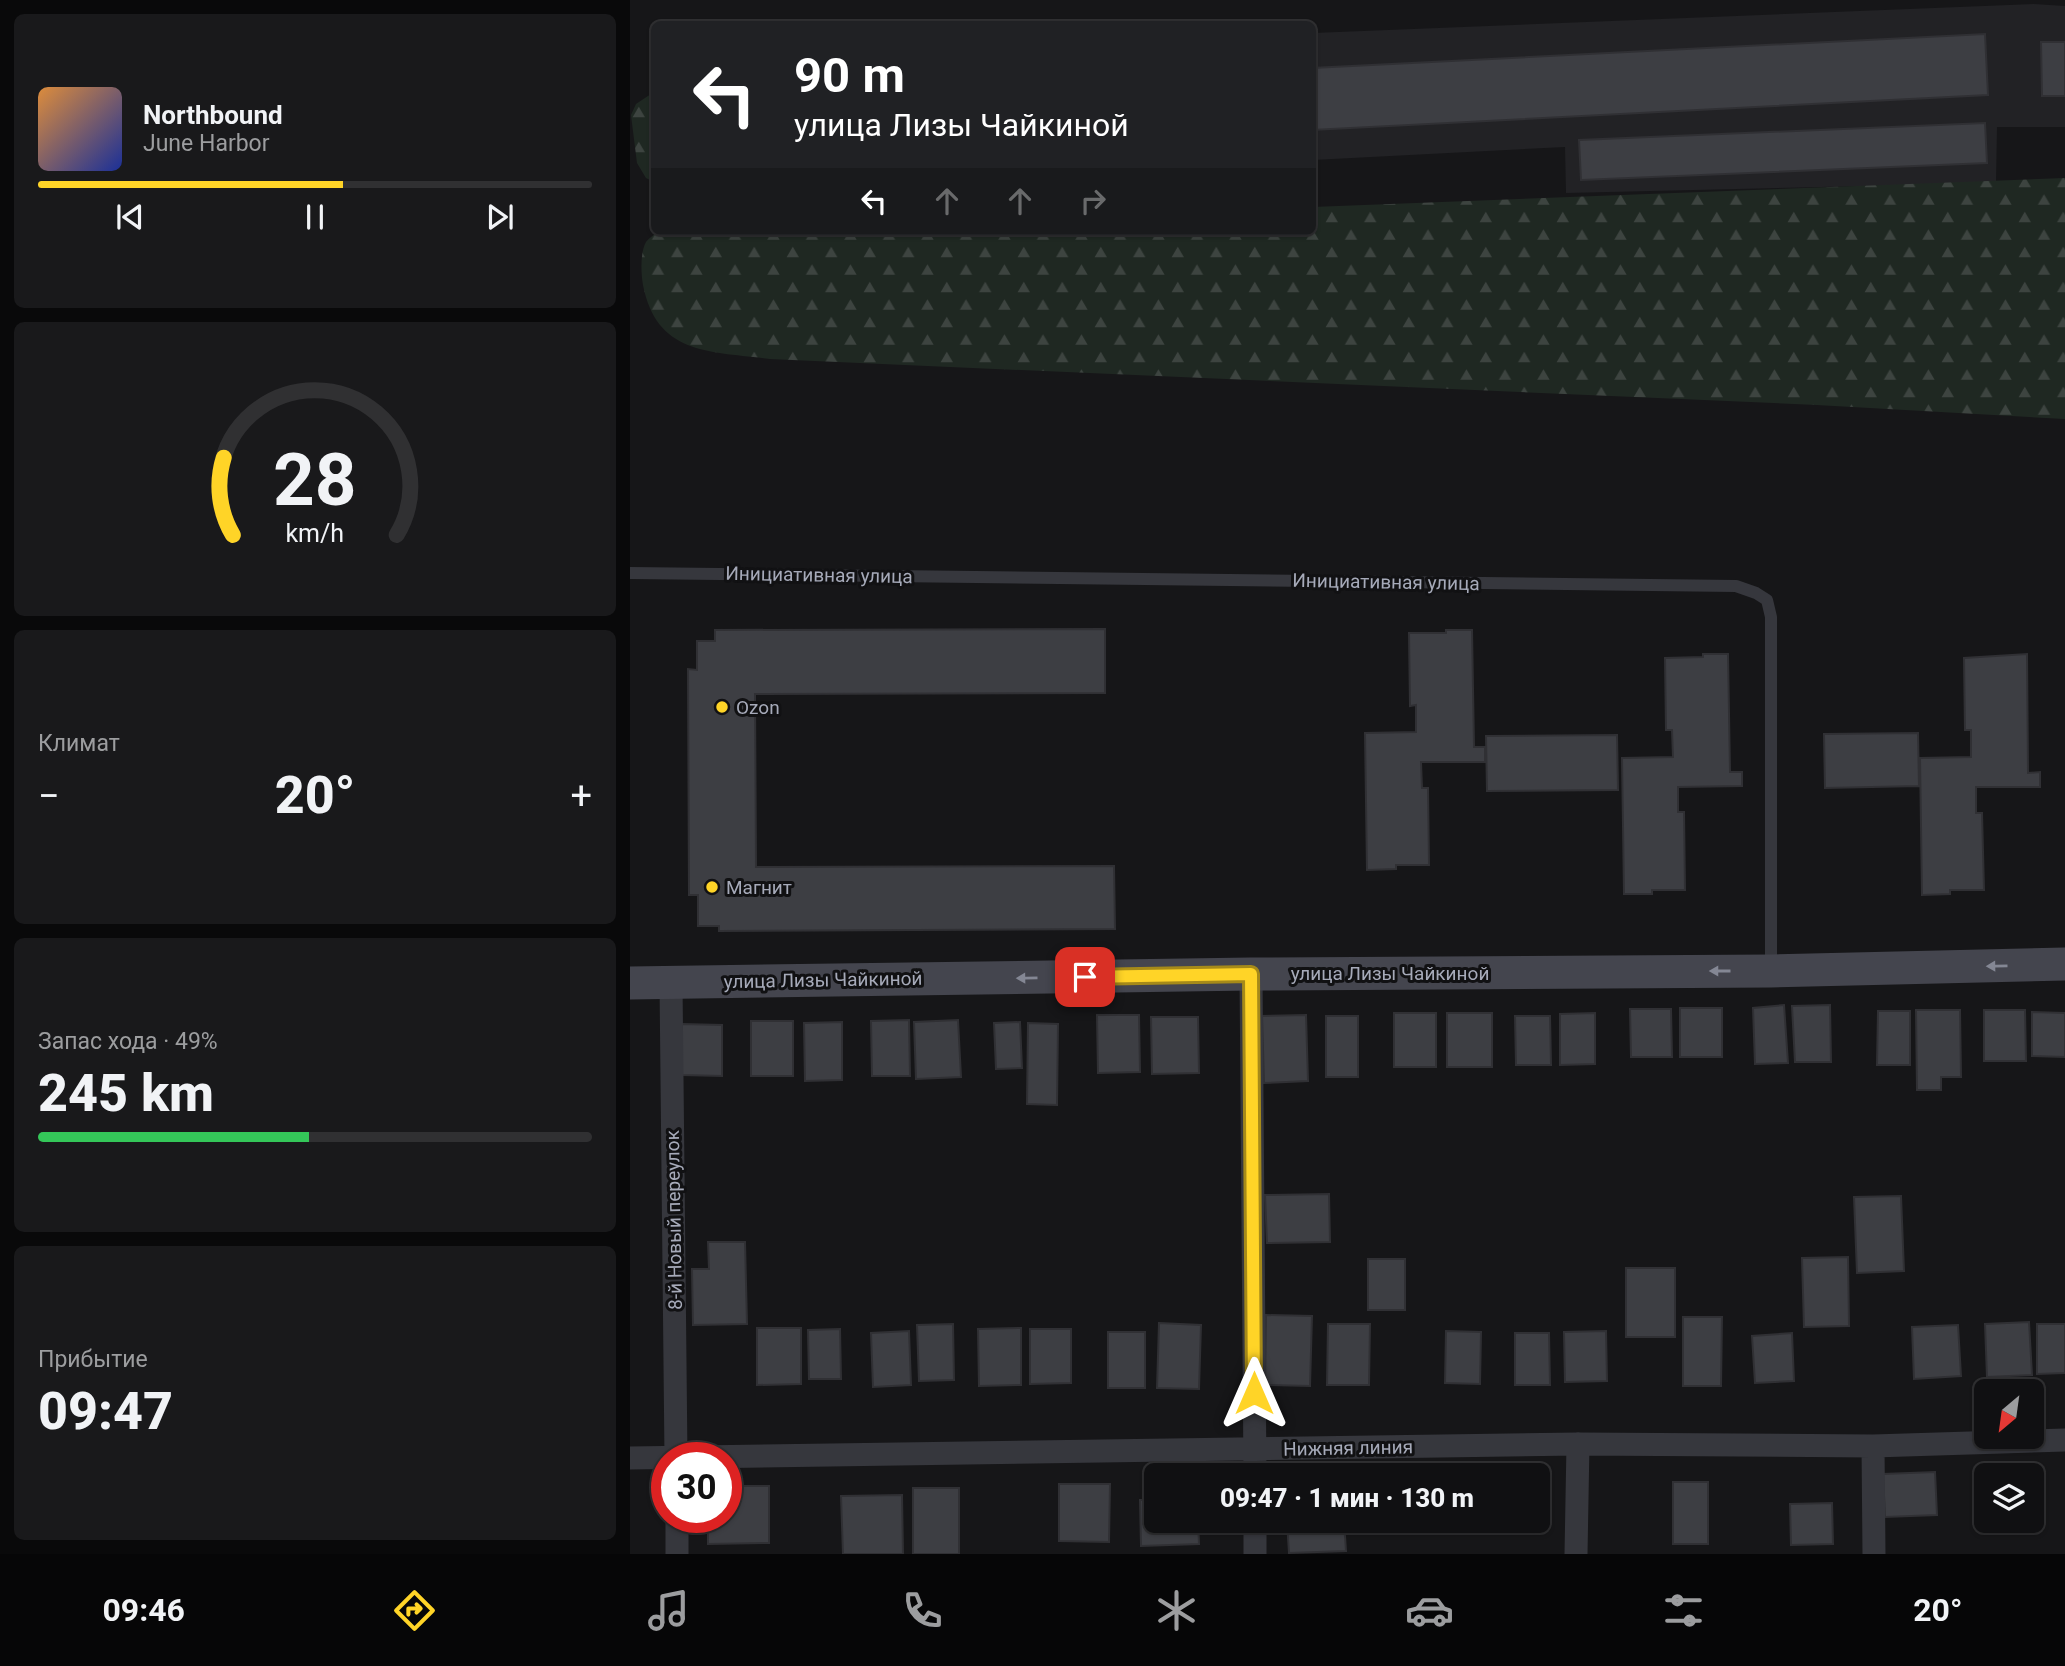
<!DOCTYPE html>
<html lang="ru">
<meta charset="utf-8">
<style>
:root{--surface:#101012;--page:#19191b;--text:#f1f3f6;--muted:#9c9d9f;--line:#303032;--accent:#ffd427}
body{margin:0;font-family:Roboto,sans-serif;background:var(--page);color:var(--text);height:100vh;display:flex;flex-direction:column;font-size:26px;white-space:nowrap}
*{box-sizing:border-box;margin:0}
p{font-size:23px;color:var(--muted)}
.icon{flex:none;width:38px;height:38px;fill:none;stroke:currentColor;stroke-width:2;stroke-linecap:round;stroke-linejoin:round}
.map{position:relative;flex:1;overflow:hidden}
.details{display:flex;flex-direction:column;gap:14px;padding:14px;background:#09090a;width:630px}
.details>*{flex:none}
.guide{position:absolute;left:21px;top:21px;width:665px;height:214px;border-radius:10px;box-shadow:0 2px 5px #0004,0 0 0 2px var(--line);background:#202124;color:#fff;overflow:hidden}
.needle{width:46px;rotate:209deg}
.controls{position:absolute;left:1344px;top:1379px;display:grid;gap:14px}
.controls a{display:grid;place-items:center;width:70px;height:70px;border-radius:10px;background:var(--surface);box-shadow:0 2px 5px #0004,0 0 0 2px var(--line);font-size:35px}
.speed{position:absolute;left:21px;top:1442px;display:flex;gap:14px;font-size:35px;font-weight:700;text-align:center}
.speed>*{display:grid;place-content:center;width:91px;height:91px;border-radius:50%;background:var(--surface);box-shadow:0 2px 5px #0004,0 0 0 2px var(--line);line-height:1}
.speed .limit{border:10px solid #d22;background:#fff;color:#111}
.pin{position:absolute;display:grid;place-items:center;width:60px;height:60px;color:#fff;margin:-30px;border-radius:14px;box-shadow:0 4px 10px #0006}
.me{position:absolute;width:77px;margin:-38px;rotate:0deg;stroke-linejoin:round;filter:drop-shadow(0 0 5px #0008)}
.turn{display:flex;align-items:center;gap:24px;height:147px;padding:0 28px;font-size:32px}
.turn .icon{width:91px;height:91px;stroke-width:2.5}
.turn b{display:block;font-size:49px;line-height:60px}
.lanes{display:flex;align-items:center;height:66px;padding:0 28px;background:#0003;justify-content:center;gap:35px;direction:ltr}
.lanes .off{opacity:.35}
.big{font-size:52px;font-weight:800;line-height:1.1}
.details .widget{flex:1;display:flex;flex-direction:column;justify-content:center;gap:10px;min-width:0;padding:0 24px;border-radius:10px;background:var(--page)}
.details .dial{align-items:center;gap:0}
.dial svg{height:182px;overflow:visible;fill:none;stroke:var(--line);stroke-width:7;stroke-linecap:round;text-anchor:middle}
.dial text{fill:var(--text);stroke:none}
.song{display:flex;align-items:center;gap:21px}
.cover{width:84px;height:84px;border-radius:10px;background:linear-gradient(135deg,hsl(30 70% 55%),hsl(230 70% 35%))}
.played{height:7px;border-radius:4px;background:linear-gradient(90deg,var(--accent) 55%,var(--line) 55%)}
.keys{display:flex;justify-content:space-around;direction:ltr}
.heat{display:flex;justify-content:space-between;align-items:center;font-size:38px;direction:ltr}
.charge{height:10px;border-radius:5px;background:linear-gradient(90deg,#34c759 49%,var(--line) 0)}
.trip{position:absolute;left:514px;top:1463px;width:406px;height:70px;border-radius:10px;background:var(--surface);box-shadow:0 2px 5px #0004,0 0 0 2px var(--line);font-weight:800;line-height:70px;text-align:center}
.tabs{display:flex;height:112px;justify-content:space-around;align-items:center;background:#060607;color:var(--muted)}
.tabs .icon{width:49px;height:49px}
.tabs .current{color:var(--accent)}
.tabs b{font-size:32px;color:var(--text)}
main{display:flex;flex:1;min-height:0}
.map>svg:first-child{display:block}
.built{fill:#222225}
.forest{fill:url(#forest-firs)}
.building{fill:#3d3e43;stroke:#303034;stroke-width:2}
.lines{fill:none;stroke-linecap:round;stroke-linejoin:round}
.lane{stroke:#36373d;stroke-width:12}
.street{stroke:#36373d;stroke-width:23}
.secondary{stroke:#44454e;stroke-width:33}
.oneway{fill:#848794}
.route-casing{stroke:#a68a19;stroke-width:18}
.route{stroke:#ffd427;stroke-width:12}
.poi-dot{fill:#ffd427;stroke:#111113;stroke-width:2.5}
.labels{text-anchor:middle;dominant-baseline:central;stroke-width:6;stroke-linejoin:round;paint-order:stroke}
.street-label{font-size:19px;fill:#a6aab9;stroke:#111113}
.poi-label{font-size:19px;fill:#a6aab9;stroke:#111113;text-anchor:start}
</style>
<main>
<section class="details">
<div class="widget">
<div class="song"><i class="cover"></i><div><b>Northbound</b><p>June Harbor</p></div></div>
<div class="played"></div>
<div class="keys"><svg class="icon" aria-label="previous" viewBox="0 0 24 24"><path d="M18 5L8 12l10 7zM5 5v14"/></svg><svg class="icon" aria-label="pause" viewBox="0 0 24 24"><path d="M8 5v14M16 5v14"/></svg><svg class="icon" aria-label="next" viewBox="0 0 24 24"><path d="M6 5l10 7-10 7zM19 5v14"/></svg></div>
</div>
<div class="widget dial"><svg viewBox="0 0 100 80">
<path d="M14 69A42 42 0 1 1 86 69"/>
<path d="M14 69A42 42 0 0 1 10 35" stroke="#ffd427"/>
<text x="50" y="56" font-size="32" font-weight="700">28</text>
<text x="50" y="72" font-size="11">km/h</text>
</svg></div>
<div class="widget"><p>Климат</p>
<div class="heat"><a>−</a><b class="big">20°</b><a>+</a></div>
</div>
<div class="widget"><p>Запас хода · 49%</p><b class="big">245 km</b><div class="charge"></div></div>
<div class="widget"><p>Прибытие</p><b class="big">09:47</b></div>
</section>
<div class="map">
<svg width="1435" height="1554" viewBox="0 0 1435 1554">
<defs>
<pattern id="forest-firs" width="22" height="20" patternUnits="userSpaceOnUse" patternTransform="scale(1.75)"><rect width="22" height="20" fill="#1f2822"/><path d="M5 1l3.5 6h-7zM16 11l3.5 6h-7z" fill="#3d4440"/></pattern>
</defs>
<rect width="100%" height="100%" fill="#161618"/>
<!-- built -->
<path class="built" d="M 1404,4 L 1435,6 L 1435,127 L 1367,127 L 1366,183 L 936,193 L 935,147 L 683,160 L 683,33 Z"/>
<!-- forest -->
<path class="forest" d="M 24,92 L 24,182 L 16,178 L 7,163 L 1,115 L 6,104 Z
M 1435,178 L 1435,419 L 1187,405 L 140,359 C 81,351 27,356 13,285 C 11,273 10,253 16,242 C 19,238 25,234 28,231 L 682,231 L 683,207 Z"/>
<!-- building -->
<path class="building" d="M 1355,34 L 1358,95 L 682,130 L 682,68 Z
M 1411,42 L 1435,42 L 1435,96 L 1412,96 Z
M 1355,123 L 1357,163 L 951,180 L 949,140 Z
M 475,629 L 475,693 L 125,694 L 126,867 L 484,866 L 485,929 L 89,931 L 89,926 L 68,926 L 68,895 L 59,895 L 58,669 L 67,670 L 67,641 L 85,641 L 85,630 Z
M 816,630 L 842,630 L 844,747 L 855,747 L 855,762 L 791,762 L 792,788 L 798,788 L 799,865 L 766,865 L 766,869 L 737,870 L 735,733 L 786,732 L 786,705 L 780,706 L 779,633 L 816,633 Z
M 1073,654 L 1098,654 L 1100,772 L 1112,772 L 1112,786 L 1048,787 L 1048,812 L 1054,812 L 1055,890 L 1022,890 L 1022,894 L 994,894 L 992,758 L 1043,757 L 1042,730 L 1036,730 L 1035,658 L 1073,657 Z
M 1397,654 L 1398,773 L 1410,772 L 1410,787 L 1346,787 L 1346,813 L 1352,813 L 1354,890 L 1320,890 L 1320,894 L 1292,895 L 1290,758 L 1341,757 L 1341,730 L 1335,730 L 1334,658 Z
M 1288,733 L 1289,786 L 1195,788 L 1194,734 Z
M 987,735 L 988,790 L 857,791 L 856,736 Z
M 1154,1005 L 1158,1063 L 1125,1064 L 1123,1008 Z
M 1200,1005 L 1201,1062 L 1165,1062 L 1162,1006 Z
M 1050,1008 L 1092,1008 L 1092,1057 L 1050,1057 Z
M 1000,1009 L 1041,1009 L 1042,1057 L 1001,1057 Z
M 1286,1010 L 1330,1010 L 1331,1077 L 1311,1077 L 1311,1090 L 1287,1090 Z
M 1354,1010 L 1395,1010 L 1396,1061 L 1354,1061 Z
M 1248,1011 L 1280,1011 L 1280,1065 L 1247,1065 Z
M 1402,1012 L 1435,1013 L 1435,1057 L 1402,1056 Z
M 764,1013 L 806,1013 L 806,1067 L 764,1067 Z
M 817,1013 L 862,1013 L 862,1067 L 817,1067 Z
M 965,1013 L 965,1064 L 930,1065 L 930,1014 Z
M 467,1015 L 509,1015 L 510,1072 L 468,1073 Z
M 676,1015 L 678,1081 L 634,1083 L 632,1016 Z
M 696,1016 L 728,1016 L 728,1077 L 696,1077 Z
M 885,1016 L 920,1016 L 921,1065 L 886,1065 Z
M 521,1017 L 568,1017 L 569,1073 L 522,1074 Z
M 279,1020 L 280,1076 L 242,1076 L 241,1021 Z
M 328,1020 L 331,1077 L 286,1079 L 284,1022 Z
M 121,1021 L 163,1021 L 163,1076 L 121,1076 Z
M 212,1022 L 212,1080 L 175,1081 L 174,1023 Z
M 390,1022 L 392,1068 L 366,1069 L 364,1023 Z
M 398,1023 L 428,1024 L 427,1105 L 397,1104 Z
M 52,1024 L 92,1025 L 92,1076 L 52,1075 Z
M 699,1194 L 700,1242 L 637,1243 L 635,1195 Z
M 1271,1196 L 1274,1271 L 1227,1273 L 1224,1197 Z
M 78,1242 L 115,1242 L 117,1324 L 63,1325 L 62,1269 L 79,1269 Z
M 1218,1257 L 1219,1326 L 1174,1327 L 1172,1258 Z
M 738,1259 L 775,1259 L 775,1310 L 738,1310 Z
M 996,1268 L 1045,1268 L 1045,1337 L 996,1337 Z
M 636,1315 L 682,1316 L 680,1386 L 635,1385 Z
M 1053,1317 L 1092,1317 L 1091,1386 L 1053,1386 Z
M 1399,1322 L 1402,1375 L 1357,1377 L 1355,1324 Z
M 529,1323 L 571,1325 L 569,1389 L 527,1388 Z
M 323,1324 L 324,1380 L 289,1381 L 287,1325 Z
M 698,1324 L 740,1324 L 739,1385 L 697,1385 Z
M 1407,1324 L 1435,1324 L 1435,1373 L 1407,1374 Z
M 1328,1325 L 1331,1376 L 1284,1379 L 1282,1327 Z
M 127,1328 L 171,1328 L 171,1384 L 127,1385 Z
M 391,1328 L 391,1385 L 349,1386 L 348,1329 Z
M 210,1329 L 211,1379 L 179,1379 L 178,1330 Z
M 400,1329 L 441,1329 L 441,1383 L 400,1384 Z
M 279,1331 L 281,1385 L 243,1387 L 241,1333 Z
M 816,1331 L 851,1332 L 850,1384 L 815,1383 Z
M 976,1331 L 977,1381 L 935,1382 L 934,1332 Z
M 478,1332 L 515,1332 L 515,1388 L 478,1388 Z
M 885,1333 L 919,1333 L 920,1385 L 885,1385 Z
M 1162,1333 L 1164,1381 L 1125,1383 L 1122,1336 Z
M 1305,1472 L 1307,1515 L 1255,1517 L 1253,1474 Z
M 1043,1482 L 1078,1482 L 1078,1544 L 1043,1544 Z
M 429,1484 L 480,1484 L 479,1542 L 429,1541 Z
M 96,1486 L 139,1486 L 139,1543 L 78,1544 L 78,1517 L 96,1517 Z
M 283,1488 L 329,1488 L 329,1554 L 283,1554 Z
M 272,1495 L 273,1554 L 213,1554 L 211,1496 Z
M 510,1500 L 527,1500 L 527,1521 L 568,1521 L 569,1544 L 511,1546 Z
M 1202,1503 L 1203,1544 L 1161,1545 L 1160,1504 Z
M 657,1521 L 714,1521 L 716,1551 L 659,1553 Z
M 848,1521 L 894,1521 L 894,1526 L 848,1526 Z"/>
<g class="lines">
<!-- lane -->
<path class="lane" d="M 0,573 L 1106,586 L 1126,593 L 1137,600 L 1141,617 L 1141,970"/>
<!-- street -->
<path class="street" d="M 621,974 L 625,1475
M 41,983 L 46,1458
M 1243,1446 L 1244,1554
M 0,1458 L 948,1444 L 1243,1446 L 1435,1440
M 47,1517 L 47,1554
M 625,1521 L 625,1554
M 946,1554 L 948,1444"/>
<!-- secondary -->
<path class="secondary" d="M 0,983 L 621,974 L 1141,971 L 1435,964"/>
</g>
<!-- one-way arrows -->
<defs><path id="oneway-solid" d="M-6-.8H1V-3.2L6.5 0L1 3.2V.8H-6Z" transform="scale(1.75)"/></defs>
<g class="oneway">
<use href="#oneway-solid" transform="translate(1367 966) rotate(179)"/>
<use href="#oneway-solid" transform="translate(1090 971) rotate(180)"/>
<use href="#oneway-solid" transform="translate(397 978) rotate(179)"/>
</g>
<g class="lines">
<!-- route casing -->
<g class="route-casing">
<path id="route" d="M 455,977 L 621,974 L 624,1393"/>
</g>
<!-- route -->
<use href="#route" class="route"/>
</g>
<!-- markers -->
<g class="poi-dot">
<circle cx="92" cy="707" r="7"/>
<circle cx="82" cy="887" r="7"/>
</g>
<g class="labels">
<!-- street labels -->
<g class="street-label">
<text transform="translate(189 575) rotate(1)">Инициативная улица</text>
<text transform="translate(756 582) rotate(1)">Инициативная улица</text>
<text x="760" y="973">улица Лизы Чайкиной</text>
<text transform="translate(193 980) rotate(-1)">улица Лизы Чайкиной</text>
<text transform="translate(44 1220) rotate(-91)">8-й Новый переулок</text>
<text transform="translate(718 1448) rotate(-1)">Нижняя линия</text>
</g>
<!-- poi labels -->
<g class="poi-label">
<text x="106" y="707">Ozon</text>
<text x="96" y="887">Магнит</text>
</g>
</g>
</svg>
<div class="controls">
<a><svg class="needle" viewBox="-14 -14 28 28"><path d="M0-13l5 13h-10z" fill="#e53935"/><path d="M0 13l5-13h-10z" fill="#9c9d9f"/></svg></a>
<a><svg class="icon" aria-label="layers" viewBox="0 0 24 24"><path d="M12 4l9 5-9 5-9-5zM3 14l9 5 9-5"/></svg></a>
</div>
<div class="speed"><div class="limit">30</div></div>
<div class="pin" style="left:455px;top:977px;background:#d93025"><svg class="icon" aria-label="arrive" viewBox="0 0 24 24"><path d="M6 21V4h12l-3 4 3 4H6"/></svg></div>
<svg class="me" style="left:624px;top:1393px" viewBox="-20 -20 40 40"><path d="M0-17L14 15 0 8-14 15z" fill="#ffd427" stroke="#fff" stroke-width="4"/></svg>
<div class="trip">09:47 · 1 мин · 130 m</div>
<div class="guide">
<div class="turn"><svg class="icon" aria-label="left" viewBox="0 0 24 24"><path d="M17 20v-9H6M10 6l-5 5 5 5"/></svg><div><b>90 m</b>улица Лизы Чайкиной</div></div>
<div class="lanes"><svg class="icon" aria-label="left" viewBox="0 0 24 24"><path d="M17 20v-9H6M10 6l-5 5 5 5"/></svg><svg class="icon off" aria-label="ahead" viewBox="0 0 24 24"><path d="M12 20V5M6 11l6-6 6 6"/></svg><svg class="icon off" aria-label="ahead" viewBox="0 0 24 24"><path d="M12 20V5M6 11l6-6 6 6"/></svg><svg class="icon off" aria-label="right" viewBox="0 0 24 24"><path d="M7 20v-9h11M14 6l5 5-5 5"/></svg></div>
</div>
</div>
</main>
<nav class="tabs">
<b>09:46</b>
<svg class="icon current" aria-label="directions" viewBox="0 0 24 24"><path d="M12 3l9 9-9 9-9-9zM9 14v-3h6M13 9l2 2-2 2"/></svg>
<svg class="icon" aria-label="music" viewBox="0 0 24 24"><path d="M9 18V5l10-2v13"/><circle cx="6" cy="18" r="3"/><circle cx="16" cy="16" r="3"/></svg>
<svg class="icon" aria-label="phone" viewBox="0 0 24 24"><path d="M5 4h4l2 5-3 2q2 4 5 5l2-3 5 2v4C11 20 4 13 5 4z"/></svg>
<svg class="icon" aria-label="climate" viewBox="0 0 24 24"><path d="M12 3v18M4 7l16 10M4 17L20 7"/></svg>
<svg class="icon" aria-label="car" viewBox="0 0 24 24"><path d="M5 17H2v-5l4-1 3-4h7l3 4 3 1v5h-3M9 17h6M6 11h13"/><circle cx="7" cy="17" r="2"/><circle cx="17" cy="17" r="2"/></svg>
<svg class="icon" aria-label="filters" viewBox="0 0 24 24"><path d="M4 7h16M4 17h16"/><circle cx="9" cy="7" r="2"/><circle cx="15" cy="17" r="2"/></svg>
<b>20°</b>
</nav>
